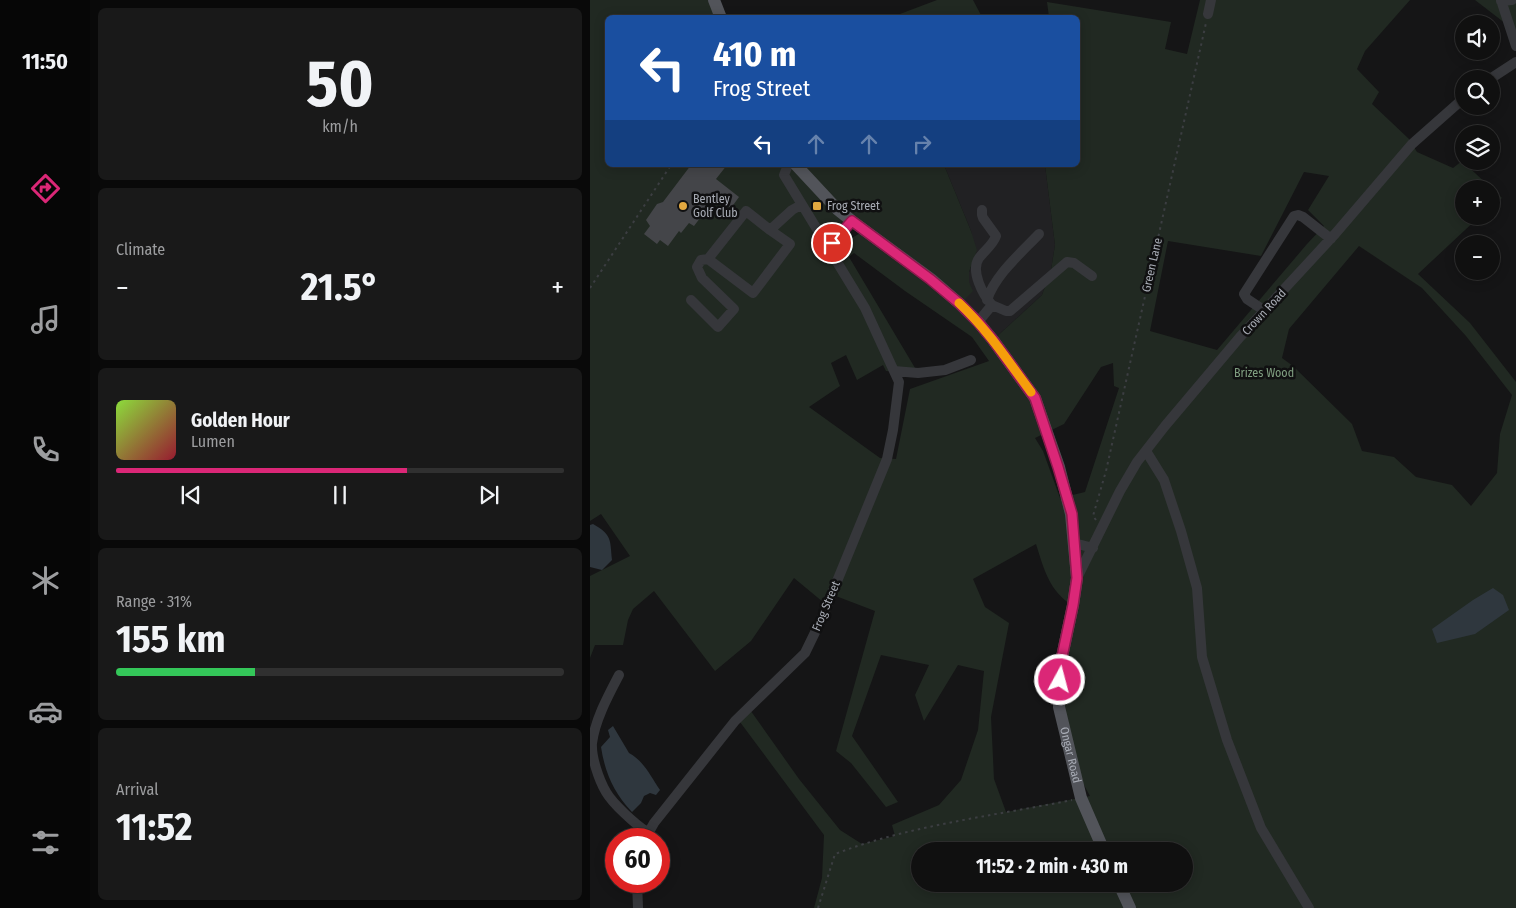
<!DOCTYPE html>
<meta charset="utf-8">
<style>
:root{--surface:#101010;--page:#191919;--text:#f1f3f6;--muted:#9c9d9f;--line:#303030;--accent:#db2777}
body{margin:0;font-family:"Fira Sans Condensed",sans-serif;background:var(--page);color:var(--text);height:100vh;display:flex;flex-direction:column;font-size:19px;white-space:nowrap}
*{box-sizing:border-box;margin:0}
p{font-size:16px;color:var(--muted)}
.icon{flex:none;width:28px;height:28px;fill:none;stroke:currentColor;stroke-width:2;stroke-linecap:round;stroke-linejoin:round}
.map{position:relative;flex:1;overflow:hidden}
.details{display:flex;flex-direction:column;gap:8px;padding:8px;background:#090909;width:500px}
.details>*{flex:none}
.top-card{position:absolute;left:15px;top:15px;width:475px;height:152px;border-radius:8px;box-shadow:0 2px 12px #0003,0 0 0 1px var(--line);background:#1a4fa0;color:#fff;overflow:hidden}
.controls{position:absolute;left:865px;top:15px;display:grid;gap:10px}
.controls a{display:grid;place-items:center;width:45px;height:45px;border-radius:50%;background:var(--surface);box-shadow:0 2px 12px #0003,0 0 0 1px var(--line);font-size:25px}
.speed{position:absolute;left:15px;top:828px;display:flex;gap:10px;font-size:25px;font-weight:700;text-align:center}
.speed>*{display:grid;place-content:center;width:65px;height:65px;border-radius:50%;background:var(--surface);box-shadow:0 2px 12px #0003,0 0 0 1px var(--line);line-height:1}
.speed .limit{border:8px solid #d22;background:#fff;color:#111}
.pin{position:absolute;display:grid;place-items:center;width:42px;height:42px;color:#fff;margin:-21px;border:2px solid #fff;border-radius:50%;box-shadow:0 1px 5px #0007}
.me{position:absolute;width:55px;margin:-28px;rotate:7deg;stroke-linejoin:round;filter:drop-shadow(0 0 4px #0008)}
.turn{display:flex;align-items:center;gap:18px;height:105px;padding:0 25px;font-size:22px}
.turn .icon{width:65px;height:65px;stroke-width:2.5}
.turn b{display:block;font-size:35px;line-height:42px}
.lanes{display:flex;align-items:center;height:48px;padding:0 25px;background:#0003;justify-content:center;gap:25px;direction:ltr}
.lanes .off{opacity:.35}
.big{font-size:38px;font-weight:700;line-height:1.1}
.details .widget{flex:1;display:flex;flex-direction:column;justify-content:center;gap:8px;min-width:0;padding:0 18px;border-radius:8px;background:var(--page)}
.details .dial{align-items:center;gap:0}
.dial b{font-size:65px;line-height:1}
.song{display:flex;align-items:center;gap:15px}
.cover{width:60px;height:60px;border-radius:8px;background:linear-gradient(135deg,hsl(90 70% 55%),hsl(350 70% 35%))}
.played{height:5px;border-radius:2px;background:linear-gradient(90deg,var(--accent) 65%,var(--line) 65%)}
.keys{display:flex;justify-content:space-around;direction:ltr}
.heat{display:flex;justify-content:space-between;align-items:center;font-size:28px;direction:ltr}
.charge{height:8px;border-radius:4px;background:linear-gradient(90deg,#34c759 31%,var(--line) 0)}
.trip{position:absolute;left:321px;top:842px;width:282px;height:50px;border-radius:25px;background:var(--surface);box-shadow:0 2px 12px #0003,0 0 0 1px var(--line);font-weight:700;line-height:50px;text-align:center}
main{display:flex;flex:1;min-height:0}
.tabs{display:flex;flex-direction:column;width:90px;justify-content:space-around;align-items:center;background:#060606;color:var(--muted)}
.tabs .icon{width:35px;height:35px}
.tabs .active{color:var(--accent)}
.tabs b{font-size:22px;color:var(--text)}
.map>svg:first-child{display:block}
.built{fill:#212123}
.green{fill:#212922;fill-rule:evenodd}
.water{fill:#2f373e}
.building{fill:#444549}
.lines{fill:none;stroke-linecap:round;stroke-linejoin:round}
.path{stroke:#3c3e42;stroke-width:2;stroke-dasharray:2.5 4;stroke-linecap:butt}
.minor{stroke:#36373b;stroke-width:10}
.major{stroke:#52545a;stroke-width:12}
.route-casing{stroke:#8e194d;stroke-width:12}
.route{stroke:#db2777;stroke-width:9}
.slow{stroke:#f59e0b;stroke-width:9}
.poi-dot{fill:#e2a840;stroke:#101011;stroke-width:2}
.labels{text-anchor:middle;dominant-baseline:central;stroke-width:5;stroke-linejoin:round;paint-order:stroke}
.poi-label{font-size:12px;fill:#a8acb5;stroke:#101011;text-anchor:start}
.street-label{font-size:12px;fill:#a8acb5;stroke:#101011}
.park-label{font-size:12px;fill:#809f81;stroke:#101011}
</style>
<main>
<nav class="tabs">
<b>11:50</b>
<svg class="icon active" aria-label="directions" viewBox="0 0 24 24"><path d="M12 3l9 9-9 9-9-9zM9 14v-3h6M13 9l2 2-2 2"/></svg>
<svg class="icon" aria-label="music" viewBox="0 0 24 24"><path d="M9 18V5l10-2v13"/><circle cx="6" cy="18" r="3"/><circle cx="16" cy="16" r="3"/></svg>
<svg class="icon" aria-label="phone" viewBox="0 0 24 24"><path d="M5 4h4l2 5-3 2q2 4 5 5l2-3 5 2v4C11 20 4 13 5 4z"/></svg>
<svg class="icon" aria-label="climate" viewBox="0 0 24 24"><path d="M12 3v18M4 7l16 10M4 17L20 7"/></svg>
<svg class="icon" aria-label="car" viewBox="0 0 24 24"><path d="M5 17H2v-5l4-1 3-4h7l3 4 3 1v5h-3M9 17h6M6 11h13"/><circle cx="7" cy="17" r="2"/><circle cx="17" cy="17" r="2"/></svg>
<svg class="icon" aria-label="filters" viewBox="0 0 24 24"><path d="M4 7h16M4 17h16"/><circle cx="9" cy="7" r="2"/><circle cx="15" cy="17" r="2"/></svg>
</nav>
<section class="details">
<div class="widget dial"><b>50</b><p>km/h</p></div>
<div class="widget"><p>Climate</p>
<div class="heat"><a>−</a><b class="big">21.5°</b><a>+</a></div>
</div>
<div class="widget">
<div class="song"><i class="cover"></i><div><b>Golden Hour</b><p>Lumen</p></div></div>
<div class="played"></div>
<div class="keys"><svg class="icon" aria-label="previous" viewBox="0 0 24 24"><path d="M18 5L8 12l10 7zM5 5v14"/></svg><svg class="icon" aria-label="pause" viewBox="0 0 24 24"><path d="M8 5v14M16 5v14"/></svg><svg class="icon" aria-label="next" viewBox="0 0 24 24"><path d="M6 5l10 7-10 7zM19 5v14"/></svg></div>
</div>
<div class="widget"><p>Range · 31%</p><b class="big">155 km</b><div class="charge"></div></div>
<div class="widget"><p>Arrival</p><b class="big">11:52</b></div>
</section>
<div class="map">
<svg width="926" height="908" viewBox="0 0 926 908">
<rect width="100%" height="100%" fill="#151516"/>
<!-- built -->
<path class="built" d="M 354,165 L 455,165 L 465,245 L 461,270 L 452,295 L 403,340 L 370,304 L 379,282 L 379,272 L 385,256 L 381,231 Z"/>
<!-- green -->
<path class="green" d="M 0,0 L 124,0 L 131,17 L 18,18 L 18,165 L 354,165 L 381,231 L 387,250 L 379,272 L 379,282 L 383,291 L 370,304 L 403,340 L 452,295 L 461,270 L 465,245 L 455,165 L 488,165 L 488,18 L 459,17 L 457,2 L 581,22 L 575,49 L 597,54 L 610,0 L 820,0 L 775,51 L 767,69 L 789,92 L 782,104 L 819,139 L 827,152 L 863,168 L 872,161 L 912,198 L 901,206 L 901,189 L 874,189 L 874,216 L 890,216 L 828,274 L 880,323 L 926,382 L 926,908 L 224,908 L 232,878 L 234,835 L 147,718 L 158,707 L 209,779 L 250,830 L 272,844 L 305,836 L 302,825 L 349,805 L 371,780 L 388,730 L 394,671 L 368,665 L 334,721 L 325,695 L 339,665 L 291,655 L 262,736 L 308,802 L 296,807 L 261,763 L 246,751 L 285,611 L 238,593 L 233,602 L 204,578 L 161,641 L 125,671 L 64,591 L 43,609 L 38,620 L 33,645 L 5,645 L 0,658 L 0,576 L 40,556 L 11,514 L 0,521 ZM 714,172 L 739,176 L 718,210 L 734,226 L 717,244 L 627,350 L 560,331 L 578,241 L 671,256 ZM 262,221 L 274,231 L 253,243 L 237,259 L 230,241 L 246,238 ZM 769,246 L 832,288 L 876,336 L 922,395 L 910,434 L 907,473 L 881,506 L 862,485 L 826,477 L 804,457 L 772,451 L 762,424 L 703,366 L 692,358 L 699,329 ZM 264,253 L 315,291 L 382,337 L 399,361 L 320,389 L 306,459 L 290,458 L 219,407 L 250,386 L 241,363 L 256,355 L 267,380 L 293,365 L 296,371 L 328,373 L 259,257 ZM 523,363 L 524,386 L 529,388 L 495,492 L 470,498 L 453,451 L 445,438 L 474,424 L 511,367 ZM 446,544 C 454,569 459,591 483,606 L 469,707 L 483,765 L 500,796 L 416,812 L 404,779 L 401,717 L 419,623 L 395,607 L 383,579 ZM 330,851 L 595,851 L 595,884 L 330,884 Z
M 347,0 L 383,0 L 392,17 L 302,17 Z
M 885,0 L 926,0 L 926,46 L 920,27 Z"/>
<!-- water -->
<path class="water" d="M 3,524 C 22,535 20,539 22,560 L 12,570 L 0,567 L 0,525 Z
M 903,588 L 913,595 L 919,610 L 885,634 L 847,643 L 842,629 L 883,600 Z
M 23,726 L 39,753 C 54,761 61,777 70,790 L 66,795 L 60,793 L 54,796 L 51,803 L 42,812 C 24,793 15,773 11,747 L 20,737 L 18,730 Z"/>
<!-- building -->
<path class="building" d="M 101,165 L 137,165 L 126,179 L 149,197 L 141,208 L 126,197 L 104,226 L 99,223 L 91,233 L 89,231 L 78,246 L 70,240 L 67,244 L 54,234 L 60,226 L 56,220 L 67,204 L 73,202 Z"/>
<g class="lines">
<!-- path -->
<path class="path" d="M 0,288 L 81,165
M 506,520 L 503,516 L 516,471 L 616,23
M 228,908 L 245,854 C 321,825 403,816 482,800"/>
<!-- minor -->
<path class="minor" d="M 911,0 L 926,46
M 911,1 L 922,0
M 618,14 L 621,0
M 900,79 L 926,62
M 180,230 L 156,211 L 118,259 L 163,293 L 200,244 L 180,230 L 202,210 L 211,205
M 239,248 L 242,243 L 262,221
M 101,300 L 128,327 L 144,309 L 112,278 L 107,267 L 111,260 L 118,259
M 397,300 C 405,275 431,253 449,234
M 402,305 L 416,311 L 420,311 L 477,262 L 484,263 L 502,276
M 675,311 L 657,299 L 654,294 L 704,216 L 708,215 L 713,217 L 741,239
M 388,322 L 402,305 C 393,295 380,271 389,258 C 394,251 403,245 406,236 L 393,218 L 392,215 L 392,210
M 304,371 L 328,373 L 355,370 L 381,360
M 556,451 L 574,480 L 591,531 L 607,588 L 612,657 L 637,740 L 671,828 L 719,908
M 484,543 L 503,548
M 487,578 L 530,491 L 547,462 L 575,426 L 650,337 L 745,234 L 822,144 L 874,98
M 29,675 C 18,696 5,720 2,743 C 1,757 9,780 16,792 C 23,804 45,824 57,832
M 55,839 L 64,823 L 145,721 L 215,653 L 232,618 L 297,459 L 303,430 L 309,382 L 275,308 L 194,175 L 198,165
M 47,881 L 48,908"/>
<!-- major -->
<g class="major">
<path d="M 124,0 L 131,18"/>
<path id="s1" d="M 206,165 L 247,209 L 262,221 L 341,279 L 370,304 L 388,322 L 403,340 L 445,398 L 469,467 L 481,514 L 487,578 L 483,605 L 470,666 L 469,707 L 491,798 L 514,851"/>
<path d="M 529,884 L 540,908"/>
</g>
</g>
<g class="lines">
<!-- route casing -->
<g class="route-casing">
<path id="route" d="M 242,243 L 262,221 L 340,279 L 370,304 L 388,322 L 403,340 L 445,398 L 468,467 L 482,514 L 487,578 L 483,605 L 470,666 L 470,680"/>
</g>
<!-- route -->
<use href="#route" class="route"/>
<!-- slow -->
<path class="slow" d="M 369,303 C 397,329 418,361 441,392"/>
</g>
<!-- markers -->
<g class="poi-dot">
<circle cx="93" cy="206" r="5"/>
<rect x="222" y="201" width="10" height="10" rx="2.5"/>
</g>
<g class="labels">
<!-- poi labels -->
<g class="poi-label">
<text x="103" y="199">Bentley<tspan x="103" dy="14">Golf Club</tspan></text>
<text x="237" y="206">Frog Street</text>
</g>
<!-- street labels -->
<g class="street-label">
<text transform="translate(562 265) rotate(-77)">Green Lane</text>
<text transform="translate(674 312) rotate(-47)">Crown Road</text>
<text transform="translate(236 606) rotate(-67)">Frog Street</text>
<text stroke="none"><textPath href="#s1" startOffset="702">Ongar Road</textPath></text>
</g>
<!-- park labels -->
<g class="park-label">
<text x="674" y="373">Brizes Wood</text>
</g>
</g>
</svg>
<div class="controls">
<a><svg class="icon" aria-label="sound" viewBox="0 0 24 24"><path d="M4 9h4l5-4v14l-5-4H4zM17 9q2 3 0 6"/></svg></a>
<a><svg class="icon" aria-label="search" viewBox="0 0 24 24"><circle cx="10" cy="10" r="6"/><path d="M15 15l6 6"/></svg></a>
<a><svg class="icon" aria-label="layers" viewBox="0 0 24 24"><path d="M12 4l9 5-9 5-9-5zM3 14l9 5 9-5"/></svg></a>
<a>+</a>
<a>−</a>
</div>
<div class="speed"><div class="limit">60</div></div>
<div class="pin" style="left:242px;top:243px;background:#d93025"><svg class="icon" aria-label="arrive" viewBox="0 0 24 24"><path d="M6 21V4h12l-3 4 3 4H6"/></svg></div>
<svg class="me" style="left:470px;top:680px" viewBox="-20 -20 40 40"><circle r="17" fill="#db2777" stroke="#fff" stroke-width="3"/><path d="M0-11L8 9 0 5-8 9z" fill="#fff"/></svg>
<div class="trip">11:52 · 2 min · 430 m</div>
<div class="top-card">
<div class="turn"><svg class="icon" aria-label="left" viewBox="0 0 24 24"><path d="M17 20v-9H6M10 6l-5 5 5 5"/></svg><div><b>410 m</b>Frog Street</div></div>
<div class="lanes"><svg class="icon" aria-label="left" viewBox="0 0 24 24"><path d="M17 20v-9H6M10 6l-5 5 5 5"/></svg><svg class="icon off" aria-label="ahead" viewBox="0 0 24 24"><path d="M12 20V5M6 11l6-6 6 6"/></svg><svg class="icon off" aria-label="ahead" viewBox="0 0 24 24"><path d="M12 20V5M6 11l6-6 6 6"/></svg><svg class="icon off" aria-label="right" viewBox="0 0 24 24"><path d="M7 20v-9h11M14 6l5 5-5 5"/></svg></div>
</div>
</div>
</main>
